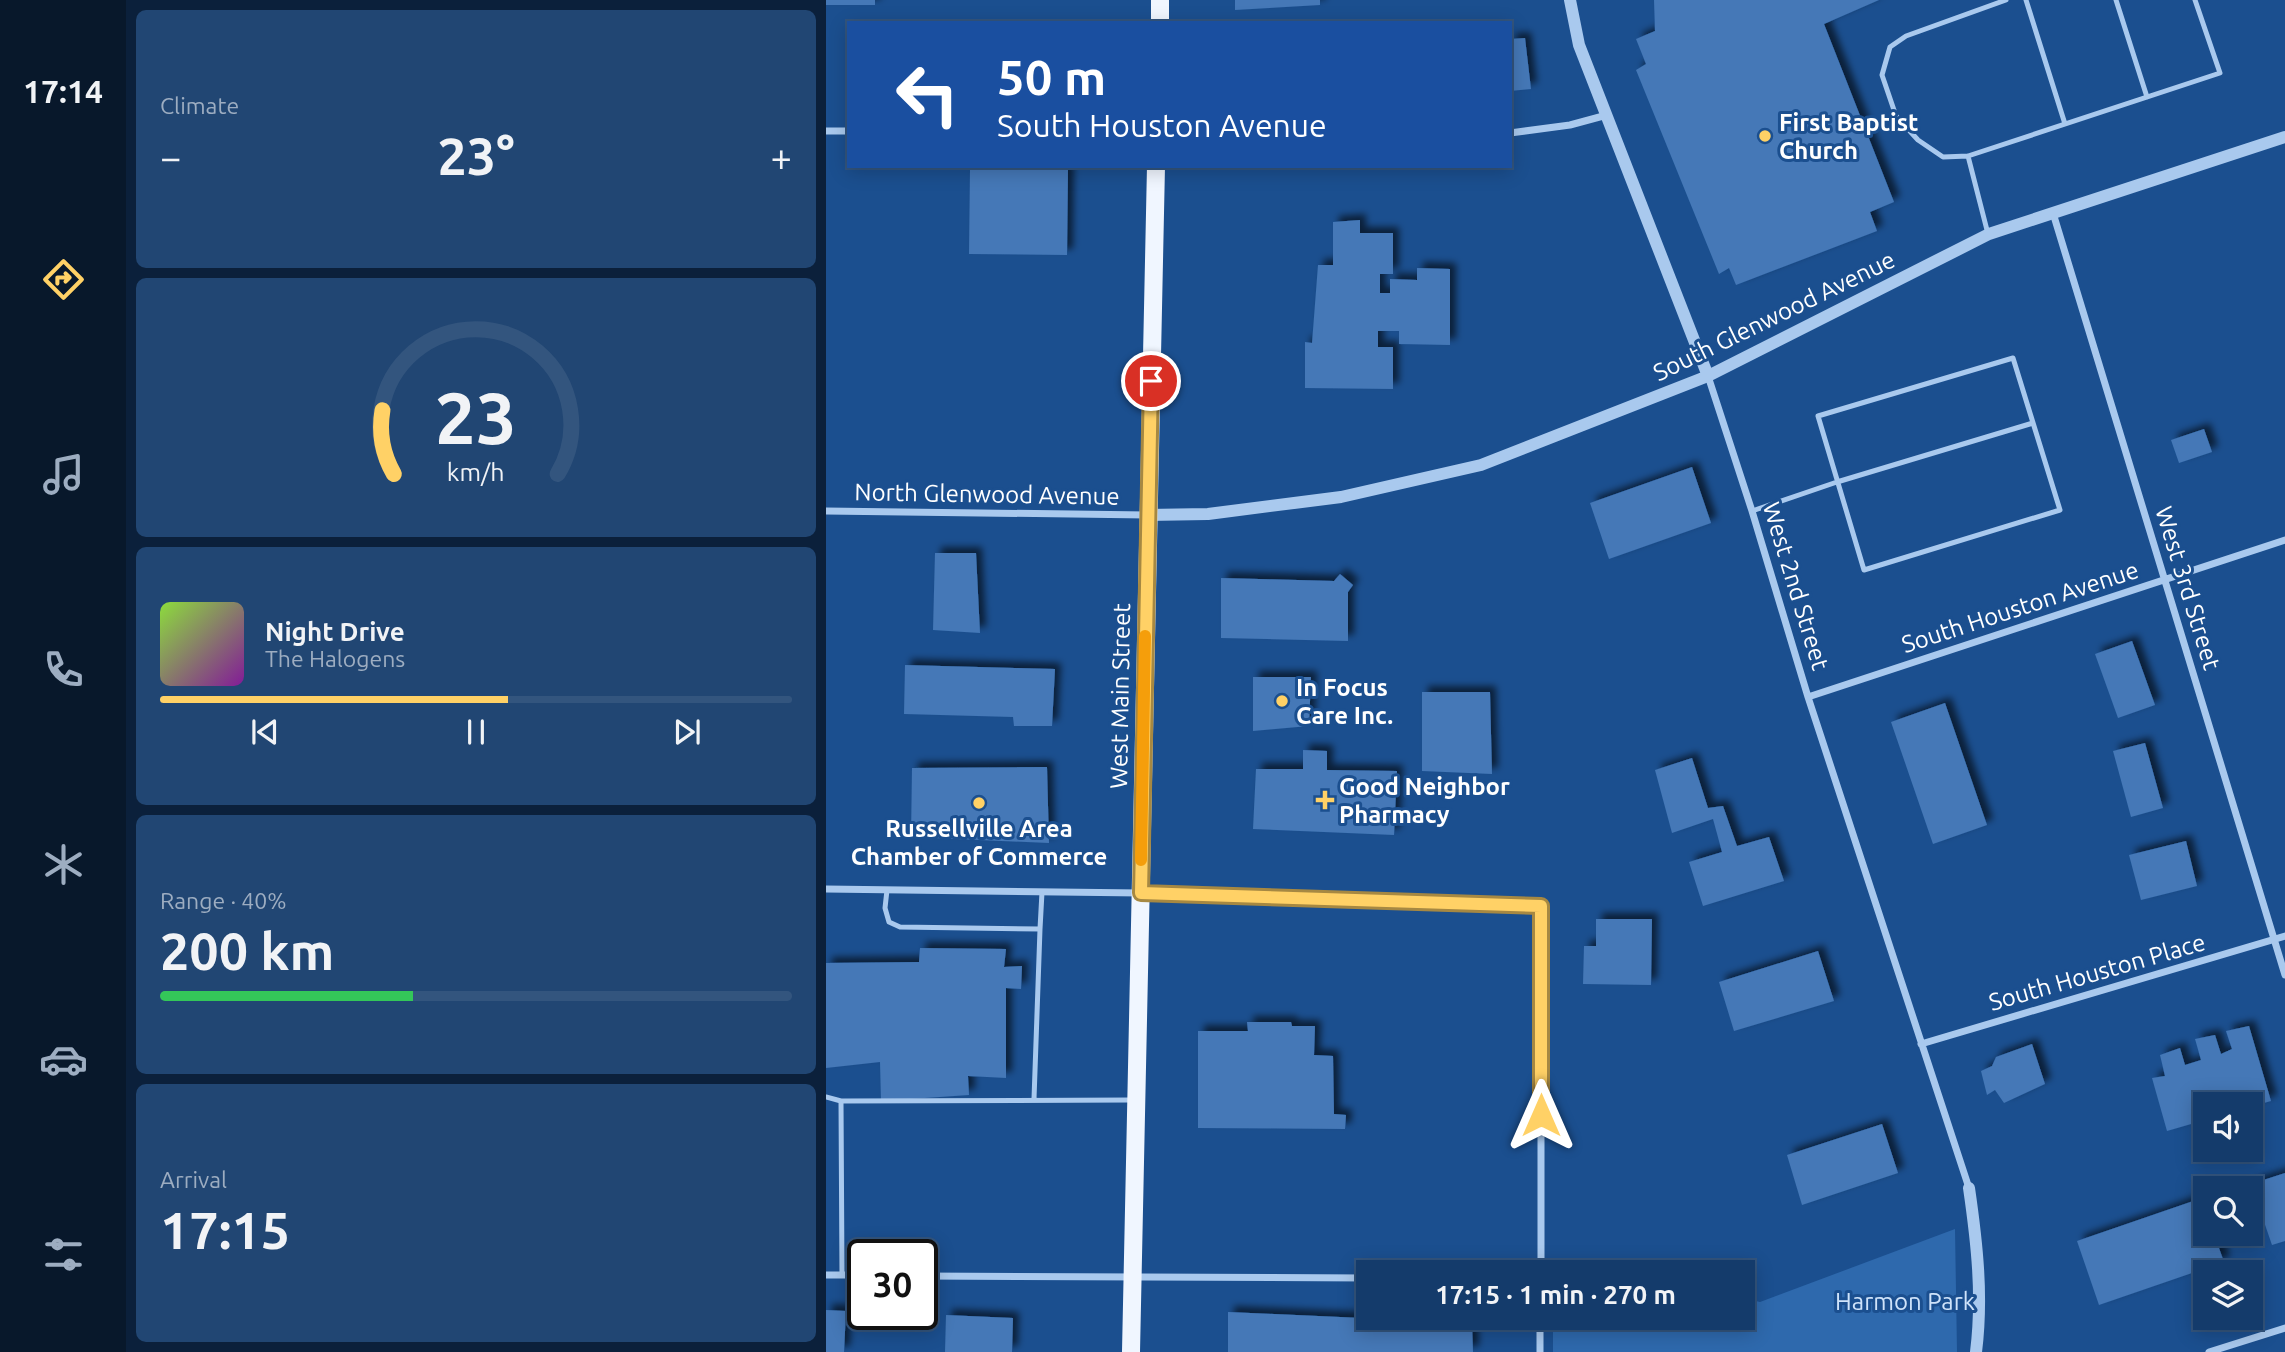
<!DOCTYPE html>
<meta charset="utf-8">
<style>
:root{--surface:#143b6b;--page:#214673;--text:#f1f3f6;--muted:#9dadc1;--line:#33557e;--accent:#ffd166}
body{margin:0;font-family:Ubuntu,sans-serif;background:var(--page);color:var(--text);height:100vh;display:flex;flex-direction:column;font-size:26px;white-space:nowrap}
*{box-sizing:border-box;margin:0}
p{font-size:23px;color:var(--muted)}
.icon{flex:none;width:38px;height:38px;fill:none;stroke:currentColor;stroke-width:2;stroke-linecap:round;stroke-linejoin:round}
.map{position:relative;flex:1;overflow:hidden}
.side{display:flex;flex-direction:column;gap:10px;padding:10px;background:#0b203b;width:700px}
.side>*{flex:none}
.guide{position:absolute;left:21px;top:21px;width:665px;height:147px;border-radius:0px;box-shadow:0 4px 18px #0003,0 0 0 2px var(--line);background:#1a4fa0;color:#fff;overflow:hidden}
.tools{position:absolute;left:1367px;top:1092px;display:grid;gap:14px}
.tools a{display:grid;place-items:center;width:70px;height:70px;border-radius:0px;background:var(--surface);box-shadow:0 4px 18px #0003,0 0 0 2px var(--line);font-size:35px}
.speed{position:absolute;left:21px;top:1239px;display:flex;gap:14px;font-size:35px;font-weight:700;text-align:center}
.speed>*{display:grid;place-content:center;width:91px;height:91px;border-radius:50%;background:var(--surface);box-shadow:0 4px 18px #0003,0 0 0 2px var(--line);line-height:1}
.speed .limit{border:4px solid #111;border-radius:10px;background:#fff;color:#111}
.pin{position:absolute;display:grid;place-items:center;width:60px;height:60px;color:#fff;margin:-30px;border:4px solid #fff;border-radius:50%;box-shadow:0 2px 7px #0007}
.me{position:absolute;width:77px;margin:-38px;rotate:0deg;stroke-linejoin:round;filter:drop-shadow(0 0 5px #0008)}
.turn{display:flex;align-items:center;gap:24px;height:147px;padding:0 35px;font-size:32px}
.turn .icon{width:91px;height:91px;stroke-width:2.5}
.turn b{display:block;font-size:49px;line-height:60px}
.big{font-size:52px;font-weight:700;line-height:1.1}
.side .tile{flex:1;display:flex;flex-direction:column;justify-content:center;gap:10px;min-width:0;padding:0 24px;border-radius:10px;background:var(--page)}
.side .dial{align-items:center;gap:0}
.dial svg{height:182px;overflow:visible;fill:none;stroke:var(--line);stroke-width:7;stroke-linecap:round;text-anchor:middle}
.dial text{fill:var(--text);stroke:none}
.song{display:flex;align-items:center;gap:21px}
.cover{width:84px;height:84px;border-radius:10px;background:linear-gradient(135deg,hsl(90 70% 55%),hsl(290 70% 35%))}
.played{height:7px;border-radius:4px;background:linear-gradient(90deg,var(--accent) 55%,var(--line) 55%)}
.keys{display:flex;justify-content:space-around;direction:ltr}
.heat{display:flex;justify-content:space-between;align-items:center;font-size:38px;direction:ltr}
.charge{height:10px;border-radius:5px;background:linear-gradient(90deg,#34c759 40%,var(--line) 0)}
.trip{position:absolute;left:530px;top:1260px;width:399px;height:70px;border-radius:0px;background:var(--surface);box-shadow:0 4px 18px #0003,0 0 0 2px var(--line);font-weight:700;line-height:70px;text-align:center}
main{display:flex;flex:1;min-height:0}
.dock{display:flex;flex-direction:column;width:126px;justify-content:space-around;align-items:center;background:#08182b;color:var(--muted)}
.dock .icon{width:49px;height:49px}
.dock .selected{color:var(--accent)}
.dock b{font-size:32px;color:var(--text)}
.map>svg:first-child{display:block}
.green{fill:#2e69ad}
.building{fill:#4478b7;filter:url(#shadow)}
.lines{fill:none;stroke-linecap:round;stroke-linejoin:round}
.service{stroke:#a9c9ee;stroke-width:5}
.minor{stroke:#a9c9ee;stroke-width:7}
.tertiary{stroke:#a9c9ee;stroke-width:12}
.primary{stroke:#f0f6ff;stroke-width:18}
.route-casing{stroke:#a68842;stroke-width:18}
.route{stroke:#ffd166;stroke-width:12}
.slow{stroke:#f59e0b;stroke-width:12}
.poi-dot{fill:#ffd166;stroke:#1b4f8f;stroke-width:2.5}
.labels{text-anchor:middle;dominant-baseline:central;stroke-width:6;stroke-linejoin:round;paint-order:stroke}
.poi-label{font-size:24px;font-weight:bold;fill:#fff;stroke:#1b4f8f;text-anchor:start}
.street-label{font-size:24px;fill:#fff;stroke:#1b4f8f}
.park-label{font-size:24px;fill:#cfe3fa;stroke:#1b4f8f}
</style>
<main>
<nav class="dock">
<b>17:14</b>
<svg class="icon selected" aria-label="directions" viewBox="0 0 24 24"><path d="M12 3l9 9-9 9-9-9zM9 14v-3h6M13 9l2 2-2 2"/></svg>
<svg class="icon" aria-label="music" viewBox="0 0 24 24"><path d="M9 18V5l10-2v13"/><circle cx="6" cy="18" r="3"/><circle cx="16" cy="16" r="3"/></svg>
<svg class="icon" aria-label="phone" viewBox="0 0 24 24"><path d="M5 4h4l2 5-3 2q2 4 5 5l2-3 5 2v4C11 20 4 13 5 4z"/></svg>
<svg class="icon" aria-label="climate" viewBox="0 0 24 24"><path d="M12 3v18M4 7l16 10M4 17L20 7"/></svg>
<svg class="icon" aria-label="car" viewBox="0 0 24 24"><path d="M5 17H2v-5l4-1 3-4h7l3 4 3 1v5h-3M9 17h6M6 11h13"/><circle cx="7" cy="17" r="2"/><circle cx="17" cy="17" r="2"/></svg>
<svg class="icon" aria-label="filters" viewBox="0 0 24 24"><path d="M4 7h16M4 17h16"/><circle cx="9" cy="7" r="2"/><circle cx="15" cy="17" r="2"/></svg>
</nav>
<section class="side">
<div class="tile"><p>Climate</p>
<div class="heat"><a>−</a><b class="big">23°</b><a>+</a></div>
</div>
<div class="tile dial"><svg viewBox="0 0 100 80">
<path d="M14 69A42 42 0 1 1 86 69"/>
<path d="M14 69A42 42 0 0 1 9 41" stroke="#ffd166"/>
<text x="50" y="56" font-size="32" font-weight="700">23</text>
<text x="50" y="72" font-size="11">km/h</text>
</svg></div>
<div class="tile">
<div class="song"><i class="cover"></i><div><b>Night Drive</b><p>The Halogens</p></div></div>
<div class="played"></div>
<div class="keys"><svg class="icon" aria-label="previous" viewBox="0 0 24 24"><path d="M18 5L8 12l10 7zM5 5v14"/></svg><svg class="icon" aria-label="pause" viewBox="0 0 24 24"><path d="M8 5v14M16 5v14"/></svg><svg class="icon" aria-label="next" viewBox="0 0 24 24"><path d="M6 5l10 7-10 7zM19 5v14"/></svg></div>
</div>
<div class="tile"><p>Range · 40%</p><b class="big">200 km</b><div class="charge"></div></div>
<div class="tile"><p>Arrival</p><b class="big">17:15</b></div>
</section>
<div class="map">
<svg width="1459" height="1352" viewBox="0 0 1459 1352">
<defs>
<filter id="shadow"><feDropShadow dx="6" dy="-6" stdDeviation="3.5" flood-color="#0009"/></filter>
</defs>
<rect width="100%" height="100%" fill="#1b4f8f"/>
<!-- green -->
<path class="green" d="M 1129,1229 L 1131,1352 L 727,1352 L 727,1326 L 772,1318 L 917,1318 L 917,1298 L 934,1302 Z"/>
<!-- building -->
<path class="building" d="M 0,0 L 49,0 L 49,5 L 0,5 Z
M 409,0 L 494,0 L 494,5 L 409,10 Z
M 828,0 L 1053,0 L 998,24 L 1068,202 L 1044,212 L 1051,231 L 910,285 L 903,268 L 893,274 L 810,70 L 820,64 L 810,39 L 829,31 Z
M 699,38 L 705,89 L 684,91 L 684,39 Z
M 144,169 L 242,170 L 241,255 L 143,254 Z
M 534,220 L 534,233 L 567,233 L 567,274 L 554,274 L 554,293 L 564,293 L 564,279 L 591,280 L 591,268 L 624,269 L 624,345 L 573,344 L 573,331 L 552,331 L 552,347 L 567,347 L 567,389 L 479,388 L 479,342 L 486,343 L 492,265 L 507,265 L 507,222 Z
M 1378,429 L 1386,452 L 1353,463 L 1345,440 Z
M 866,467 L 885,523 L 783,559 L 764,503 Z
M 109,553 L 150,553 L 154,633 L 107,630 Z
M 514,574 L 527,585 L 522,592 L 522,641 L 395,638 L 395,578 L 508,581 Z
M 1306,641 L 1329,705 L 1292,718 L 1269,654 Z
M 79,665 L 229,669 L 226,726 L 188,726 L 187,717 L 78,714 Z
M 427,677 L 485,677 L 483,726 L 427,731 Z
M 596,692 L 664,692 L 666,774 L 596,771 Z
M 1119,703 L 1161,825 L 1107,844 L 1065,722 Z
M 1319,743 L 1337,808 L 1305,817 L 1287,751 Z
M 477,750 L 501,751 L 501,770 L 571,771 L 568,835 L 427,829 L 430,769 L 477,769 Z
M 866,758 L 882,808 L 897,806 L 911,846 L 943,837 L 958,881 L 877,906 L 863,862 L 896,852 L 887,819 L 846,833 L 829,770 Z
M 221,767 L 223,843 L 85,837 L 86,768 Z
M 1360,841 L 1371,886 L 1315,900 L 1303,855 Z
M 770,919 L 826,919 L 825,985 L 757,984 L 758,946 L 770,946 Z
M 94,948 L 180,949 L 178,967 L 196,966 L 195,989 L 180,988 L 180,1078 L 142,1076 L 143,1095 L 55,1101 L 54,1062 L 0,1068 L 0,963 L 93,962 Z
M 992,951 L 1008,1001 L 908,1031 L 893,982 Z
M 421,1022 L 465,1022 L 466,1026 L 489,1026 L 488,1055 L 507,1056 L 508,1114 L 520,1115 L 519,1129 L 372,1128 L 372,1031 L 422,1031 Z
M 1423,1026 L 1445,1101 L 1424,1107 L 1424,1104 L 1379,1104 L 1379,1120 L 1341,1131 L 1326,1078 L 1339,1076 L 1334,1055 L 1354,1048 L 1359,1065 L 1375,1060 L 1369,1039 L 1389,1035 L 1395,1054 L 1406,1049 L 1400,1031 Z
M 1206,1044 L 1219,1084 L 1178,1103 L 1169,1090 L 1161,1095 L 1155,1071 L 1166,1066 L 1170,1057 Z
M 1056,1124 L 1072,1173 L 976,1205 L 961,1155 Z
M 1459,1173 L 1459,1241 L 1446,1245 L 1425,1184 Z
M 1376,1198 L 1379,1208 L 1379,1234 L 1388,1234 L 1398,1262 L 1273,1305 L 1251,1241 Z
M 0,1310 L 20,1311 L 18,1352 L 0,1352 Z
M 402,1312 L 646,1323 L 647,1352 L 402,1352 Z
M 120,1315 L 187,1318 L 186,1352 L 119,1352 Z"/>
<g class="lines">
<!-- service -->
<path class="service" d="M 1180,0 L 1080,36 L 1064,47 L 1056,75 L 1070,116 L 1092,140 L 1117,157 L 1142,156 L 1394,73 L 1369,0
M 1200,0 L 1239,124
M 1290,0 L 1321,97
M 1142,156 L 1162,234
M 1187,358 L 1234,510 L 1038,570 L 992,416 Z
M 926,511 L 1011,482 L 1207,423
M 61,890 L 59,908 L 63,922 L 74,927 L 214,929 L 216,892
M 0,1097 L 15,1101 L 305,1100
M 208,1099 L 214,929
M 15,1101 L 16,1275"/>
<!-- minor -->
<path class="minor" d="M 0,131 L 23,131
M 684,133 L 744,125 L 781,115
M 1227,213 L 1459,975
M 882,376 L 926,511 L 982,697 L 1143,1188
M 0,511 L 321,515
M 982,697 L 1459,540
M 0,889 L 315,893 L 715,906 L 715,1272
M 1095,1044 L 1459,936
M 0,1275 L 37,1275
M 96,1276 L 542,1278
M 714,1352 L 714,1318
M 1383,1352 L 1459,1328"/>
<!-- tertiary -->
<path class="tertiary" d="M 744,0 L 753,45 L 882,376
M 321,515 L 382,514 L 515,497 L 655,465 L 882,376 L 1163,234 L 1459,137
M 1143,1188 C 1151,1243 1157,1297 1150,1352"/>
<!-- primary -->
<path class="primary" d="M 334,23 L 334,0
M 305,1352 L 330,166"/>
</g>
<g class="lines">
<!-- route casing -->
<g class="route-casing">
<path id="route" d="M 325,381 L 315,893 L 715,906 L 715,1115"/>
</g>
<!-- route -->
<use href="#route" class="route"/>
<!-- slow -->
<path class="slow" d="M 315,860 L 319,636"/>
</g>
<!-- markers -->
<g class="poi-dot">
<circle cx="939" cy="136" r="7"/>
<circle cx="456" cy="701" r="7"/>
<path d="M495.5 789.5h7v7h7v7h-7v7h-7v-7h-7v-7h7z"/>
<circle cx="153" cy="803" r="7"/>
</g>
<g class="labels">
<!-- poi labels -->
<g class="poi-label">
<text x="953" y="122">First Baptist<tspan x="953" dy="28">Church</tspan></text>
<text x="470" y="687">In Focus<tspan x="470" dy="28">Care Inc.</tspan></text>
<text x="513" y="786">Good Neighbor<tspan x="513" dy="28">Pharmacy</tspan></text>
<text x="153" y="828" text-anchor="middle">Russellville Area<tspan x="153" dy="28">Chamber of Commerce</tspan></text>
</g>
<!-- street labels -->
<g class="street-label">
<text transform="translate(948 316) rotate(-26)">South Glenwood Avenue</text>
<text transform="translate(161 494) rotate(1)">North Glenwood Avenue</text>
<text transform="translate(970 586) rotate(73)">West 2nd Street</text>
<text transform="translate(1362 588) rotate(73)">West 3rd Street</text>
<text transform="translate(1194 607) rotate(-18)">South Houston Avenue</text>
<text transform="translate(294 696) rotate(-89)">West Main Street</text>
<text transform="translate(1271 972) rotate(-16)">South Houston Place</text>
</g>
<!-- park labels -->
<g class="park-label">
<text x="1079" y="1301">Harmon Park</text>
</g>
</g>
</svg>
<div class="tools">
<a><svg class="icon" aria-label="sound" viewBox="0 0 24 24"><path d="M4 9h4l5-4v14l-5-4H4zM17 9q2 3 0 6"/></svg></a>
<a><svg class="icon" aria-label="search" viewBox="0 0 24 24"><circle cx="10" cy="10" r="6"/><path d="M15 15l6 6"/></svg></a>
<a><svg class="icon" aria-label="layers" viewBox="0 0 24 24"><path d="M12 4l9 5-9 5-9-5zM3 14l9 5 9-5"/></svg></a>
</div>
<div class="speed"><div class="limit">30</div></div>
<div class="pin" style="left:325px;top:381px;background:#d93025"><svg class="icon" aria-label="arrive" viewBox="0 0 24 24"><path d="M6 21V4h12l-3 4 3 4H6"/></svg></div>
<svg class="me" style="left:715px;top:1115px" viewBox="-20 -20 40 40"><path d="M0-17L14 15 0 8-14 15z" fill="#ffd166" stroke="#fff" stroke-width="4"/></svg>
<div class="trip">17:15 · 1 min · 270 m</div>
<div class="guide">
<div class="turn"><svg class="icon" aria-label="left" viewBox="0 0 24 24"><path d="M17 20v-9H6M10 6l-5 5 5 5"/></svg><div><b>50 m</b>South Houston Avenue</div></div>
</div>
</div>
</main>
